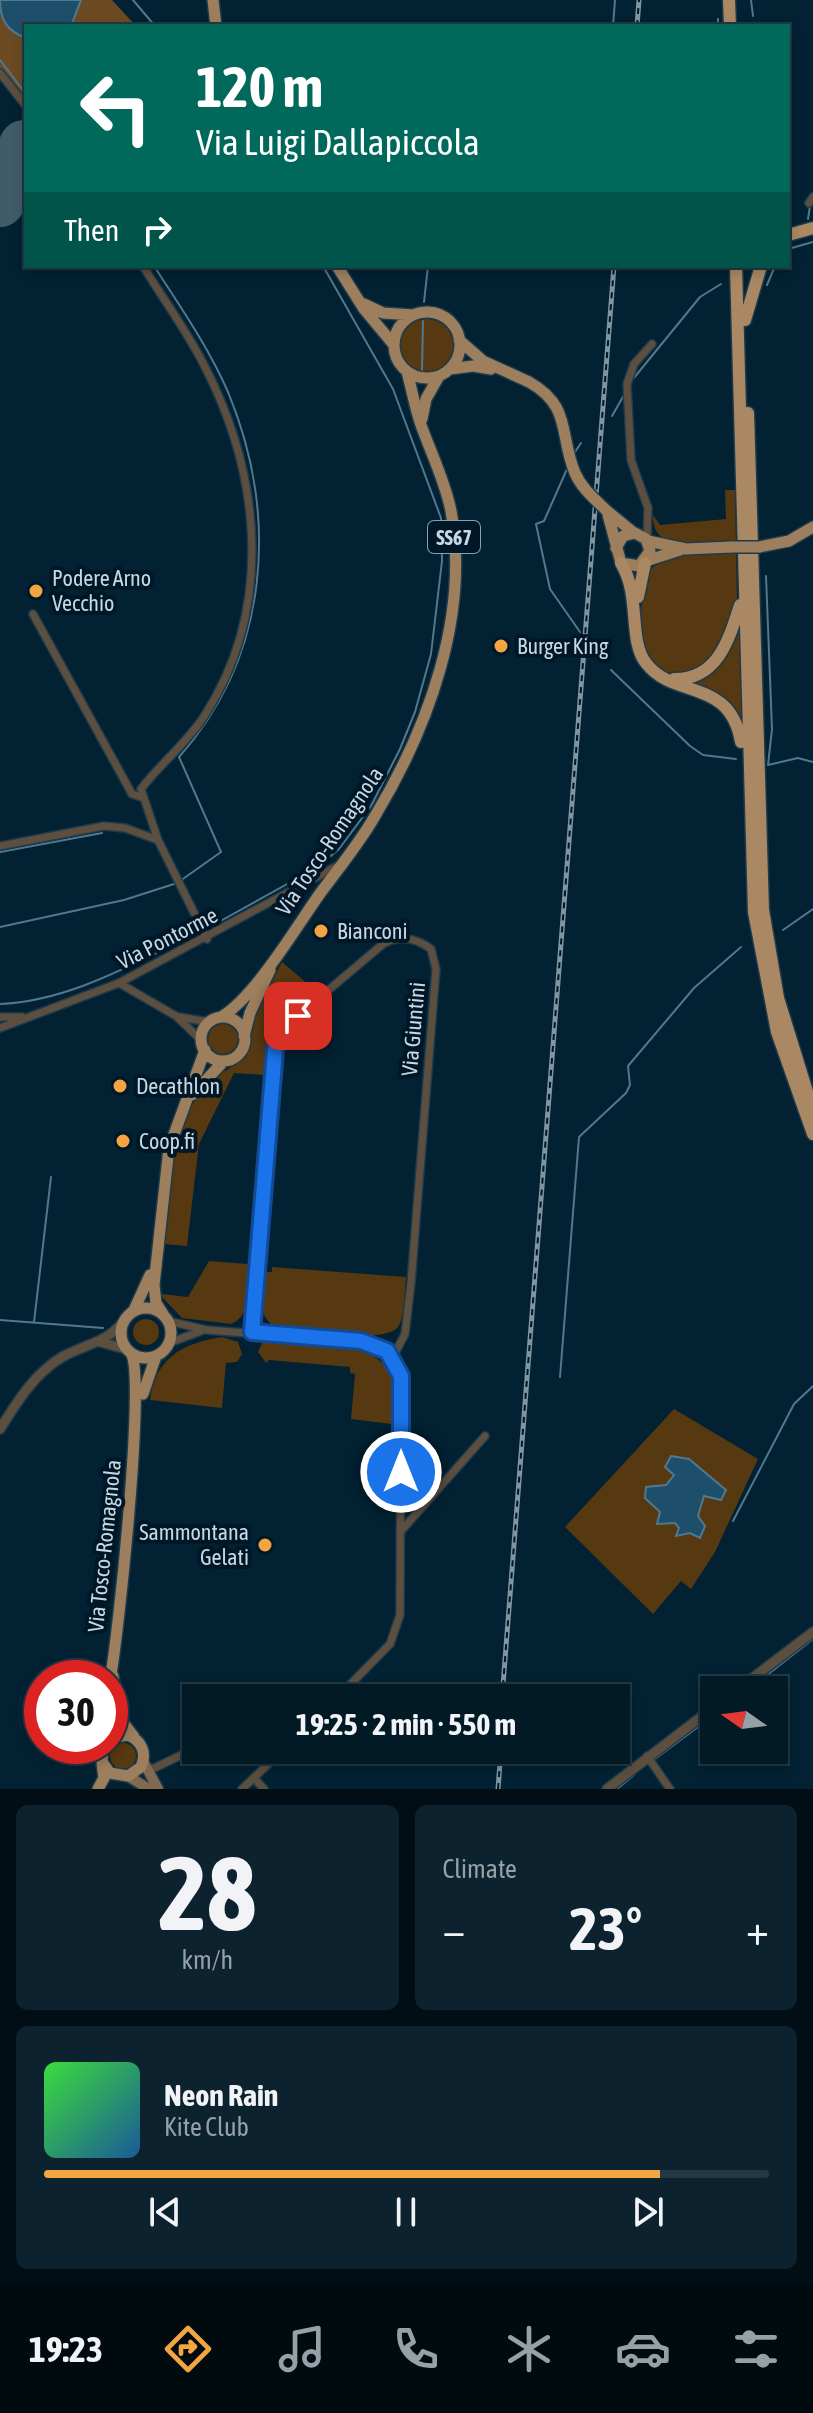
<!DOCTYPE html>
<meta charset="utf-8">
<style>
:root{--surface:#021926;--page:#0c222e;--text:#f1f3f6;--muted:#96a0a7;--line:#233843;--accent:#f2a541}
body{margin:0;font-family:"Asap Condensed",sans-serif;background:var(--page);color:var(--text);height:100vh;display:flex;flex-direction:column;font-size:30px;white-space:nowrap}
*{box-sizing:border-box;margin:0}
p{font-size:26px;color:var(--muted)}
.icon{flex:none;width:44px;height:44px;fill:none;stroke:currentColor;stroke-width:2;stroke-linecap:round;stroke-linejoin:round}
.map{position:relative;height:1789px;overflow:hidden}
.side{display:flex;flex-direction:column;gap:16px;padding:16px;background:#010e15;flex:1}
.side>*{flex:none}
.banner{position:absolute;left:24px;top:24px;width:766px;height:244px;border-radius:0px;box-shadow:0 4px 12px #0003,0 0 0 2px var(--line);background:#00695c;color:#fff;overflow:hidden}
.needle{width:52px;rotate:284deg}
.fabs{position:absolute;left:700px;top:1676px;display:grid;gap:16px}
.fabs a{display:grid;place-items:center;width:88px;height:88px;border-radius:0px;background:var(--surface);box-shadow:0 4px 12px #0003,0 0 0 2px var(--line);font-size:40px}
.speed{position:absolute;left:24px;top:1660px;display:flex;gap:16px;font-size:40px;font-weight:700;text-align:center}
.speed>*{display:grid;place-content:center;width:104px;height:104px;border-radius:50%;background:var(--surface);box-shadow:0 4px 12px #0003,0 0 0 2px var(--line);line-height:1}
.speed .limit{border:12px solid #d22;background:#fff;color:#111}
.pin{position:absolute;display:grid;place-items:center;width:68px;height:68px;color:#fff;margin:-34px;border-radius:16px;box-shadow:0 4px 12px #0006}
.me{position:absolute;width:88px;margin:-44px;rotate:0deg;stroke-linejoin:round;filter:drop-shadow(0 0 6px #0008)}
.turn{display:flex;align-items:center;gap:28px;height:168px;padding:0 40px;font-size:36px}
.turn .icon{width:104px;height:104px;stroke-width:2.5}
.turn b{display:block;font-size:56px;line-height:68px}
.then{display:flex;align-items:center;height:76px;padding:0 40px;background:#0003;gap:16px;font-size:30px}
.big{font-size:60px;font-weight:700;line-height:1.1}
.side .tile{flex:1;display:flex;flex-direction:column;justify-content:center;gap:12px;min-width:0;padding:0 28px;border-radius:12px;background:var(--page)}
.side .dial{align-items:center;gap:0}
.dial b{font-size:104px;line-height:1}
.song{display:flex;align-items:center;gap:24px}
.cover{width:96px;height:96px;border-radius:12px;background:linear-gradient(135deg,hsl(120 70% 55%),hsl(210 70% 35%))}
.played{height:8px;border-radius:4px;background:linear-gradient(90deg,var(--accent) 85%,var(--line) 85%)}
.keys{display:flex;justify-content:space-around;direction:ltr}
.heat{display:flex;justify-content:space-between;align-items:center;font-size:44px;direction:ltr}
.side .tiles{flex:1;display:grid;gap:16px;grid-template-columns:1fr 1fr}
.tile:last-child{grid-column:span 2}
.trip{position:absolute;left:182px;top:1684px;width:448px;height:80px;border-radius:0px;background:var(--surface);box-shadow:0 4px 12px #0003,0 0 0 2px var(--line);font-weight:700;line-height:80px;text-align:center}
.tab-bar{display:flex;height:128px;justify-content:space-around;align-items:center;background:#010a0f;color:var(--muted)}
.tab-bar .icon{width:56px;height:56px}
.tab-bar .on{color:var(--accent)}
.tab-bar b{font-size:36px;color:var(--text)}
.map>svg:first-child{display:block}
.green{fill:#563811}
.forest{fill:#6b4a22}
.water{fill:#1d4f6b;stroke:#50788f;stroke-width:2}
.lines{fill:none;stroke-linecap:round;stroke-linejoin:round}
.stream{stroke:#50788f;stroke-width:2}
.runway{stroke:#405b6a;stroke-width:50}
.minor-casing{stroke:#1e3b4b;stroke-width:10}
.tertiary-casing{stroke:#1e3b4b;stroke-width:12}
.secondary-casing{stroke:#1e3b4b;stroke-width:13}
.primary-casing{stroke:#1e3b4b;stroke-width:14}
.trunk-casing{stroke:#1e3b4b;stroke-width:15}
.minor{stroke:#5d4f3f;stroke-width:7}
.tertiary{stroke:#5d4f3f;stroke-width:9}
.secondary{stroke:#816a50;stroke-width:10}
.primary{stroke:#9d7f5d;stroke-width:11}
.trunk{stroke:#aa8863;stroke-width:12}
.rail-casing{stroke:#7e95a2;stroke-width:5}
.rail{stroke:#001727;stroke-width:2;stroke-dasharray:6;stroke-linecap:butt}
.primary-bridge-casing{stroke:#1e3b4b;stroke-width:14;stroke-linecap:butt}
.primary-bridge{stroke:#9d7f5d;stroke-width:11}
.route-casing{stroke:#114b97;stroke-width:20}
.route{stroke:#1a73e8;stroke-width:14}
.poi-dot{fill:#f2a541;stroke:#001727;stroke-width:3}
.labels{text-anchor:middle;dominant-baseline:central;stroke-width:8;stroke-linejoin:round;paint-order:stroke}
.shield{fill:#001727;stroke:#8b9eab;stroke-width:2}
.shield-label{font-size:20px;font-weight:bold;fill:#c7d8e4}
.poi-label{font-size:22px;fill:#c7d8e4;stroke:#001727;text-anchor:start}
.street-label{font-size:22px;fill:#c7d8e4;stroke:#001727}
</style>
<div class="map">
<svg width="813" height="1789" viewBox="0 0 813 1789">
<rect width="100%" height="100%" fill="#022132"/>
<!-- green -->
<path class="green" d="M400 346a27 27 0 1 1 54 0a27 27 0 1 1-54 0Z
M 725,490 L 735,490 L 737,598 L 733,618 L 709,665 C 699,668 683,676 672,674 C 627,664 641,600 649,569 L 679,554 L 732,554 L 733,540 C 705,542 652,557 653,515 L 660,525 L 726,519 Z
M 740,625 L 743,725 L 741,726 L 691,685 Z
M 282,962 L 316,991 C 281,1020 269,1028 265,1075 L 234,1073 L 199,1144 L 187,1246 L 164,1244 C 170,1188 168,1123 211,1081 C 221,1071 235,1067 246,1057 L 255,1012 Z
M208 1039a15 15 0 1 1 30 0a15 15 0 1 1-30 0Z
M 209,1261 L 247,1264 L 251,1268 C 249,1288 252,1315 231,1324 L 182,1318 L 162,1297 L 162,1294 L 188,1297 Z
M 272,1267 L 406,1277 C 404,1292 406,1314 398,1327 C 385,1345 299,1330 276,1327 C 255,1316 263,1293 265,1272 L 272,1272 Z
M133 1332a13 13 0 1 1 26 0a13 13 0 1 1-26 0Z
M 222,1337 L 238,1342 L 242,1354 L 237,1362 L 226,1363 L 222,1408 L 150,1400 C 155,1358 183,1343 222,1337 Z
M 269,1341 C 306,1344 388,1336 393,1386 C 395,1398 392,1412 391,1424 L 351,1419 L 355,1374 L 350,1373 L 350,1367 L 269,1360 L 266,1363 L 258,1352 L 262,1343 Z
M 674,1409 L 758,1459 L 715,1552 L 691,1589 L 681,1581 L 653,1614 L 565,1527 Z
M110 1756a13 13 0 1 1 26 0a13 13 0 1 1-26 0Z"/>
<!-- forest -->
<path class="forest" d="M 0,0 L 112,0 L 136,26 L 26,26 L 26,99 L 0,70 Z"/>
<!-- water -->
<path class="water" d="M 0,0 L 81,0 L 71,26 L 26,26 L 26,38 C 7,31 0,20 0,0 Z
M 671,1456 L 689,1459 L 726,1490 L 721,1500 L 704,1496 L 698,1516 L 705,1526 L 700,1538 L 690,1533 L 676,1536 L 679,1528 L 675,1523 L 657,1524 L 660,1512 L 645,1498 L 646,1487 L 666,1485 L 674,1475 L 665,1467 Z"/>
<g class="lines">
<!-- stream -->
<path class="stream" d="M 133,0 L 155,26
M 751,0 L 753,16
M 718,19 L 718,26
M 613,26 L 615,0
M 0,60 L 26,94
M 808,219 L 810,206
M 788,249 L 813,242
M 154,266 C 180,306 209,348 228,392 C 279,516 270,655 179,757 L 221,852 L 180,881
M 767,285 L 775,266
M 424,302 L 428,266
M 422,370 L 423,321
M 633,379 L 700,297 L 721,284
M 612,416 L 624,395
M 573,455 L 581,443
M 567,469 L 544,521 L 536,524 L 550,589 L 580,632
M 766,576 L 772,729 L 768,765 L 798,758 L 813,762
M 592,648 L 602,661
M 611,670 L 690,746 L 703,755 L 736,759
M 0,852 L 102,833
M 0,927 L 124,900 L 174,884
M 206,929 L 318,867 L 339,849 L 371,806 L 400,749 L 415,712 L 431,654 L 442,561 L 441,518 L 393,389 L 323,266
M 783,930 L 813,909
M 0,1004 C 71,1001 138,961 200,932
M 0,1320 L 103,1328
M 34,1322 L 51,1177
M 560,1377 L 579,1137 L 626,1093 L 630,1085 L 628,1066 L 694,988 L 741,947
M 733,1521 L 794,1404 L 813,1386
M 748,1690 L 813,1639
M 655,1759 L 714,1715
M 617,1789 L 634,1775"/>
<!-- runway -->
<path class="runway" d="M 0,202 L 24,145"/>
<!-- minor casing -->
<g class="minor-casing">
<path id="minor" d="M 0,73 L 26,106
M 809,203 L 813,197
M 143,266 C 163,299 187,331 204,365 C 261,475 274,607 205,715 C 187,743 161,763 141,789 L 158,840 L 207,939
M 647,541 L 648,508 L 631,460 L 627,384 L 634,364 L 652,344
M 33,614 L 132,794 L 141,797
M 0,846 L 104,826 L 125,828 L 158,840
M 119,983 L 176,1016 L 201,1040
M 0,1017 L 22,1017
M 179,1017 L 209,1022
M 0,1028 L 119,983 L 341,864
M 168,1321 L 207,1330 L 372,1343 C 391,1350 400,1364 401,1384 L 400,1615 L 390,1644 L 337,1698
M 252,1332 L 278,1038 L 286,1026 L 383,944 C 399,935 416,938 431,949 L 436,969 L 411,1283 L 405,1334 L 393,1357
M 169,1343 L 201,1331
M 401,1531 L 485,1436
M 249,1698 L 256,1688 L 266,1698
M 647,1756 L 670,1789
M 148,1771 L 196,1748
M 254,1778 L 264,1789
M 242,1789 L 283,1750"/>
</g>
<!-- tertiary casing -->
<g class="tertiary-casing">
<path id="tertiary" d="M 100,1342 L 126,1349
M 0,1429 C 17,1402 34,1374 62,1357 C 83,1345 106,1343 122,1323
M 737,1690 L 813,1632
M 607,1789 L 714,1707"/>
</g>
<!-- secondary casing -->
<g class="secondary-casing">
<path id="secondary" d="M 143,1761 L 158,1789
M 128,1776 L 149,1789"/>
</g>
<!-- primary casing -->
<g class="primary-casing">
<path id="primary" d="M 213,0 L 216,26
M 337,266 L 364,309 L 394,345
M 364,304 L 383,313 L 413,315
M394 345a33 33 0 1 1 66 0a33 33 0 1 1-66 0Z
M 459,340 L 483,361 L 529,382
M 450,369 L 473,366 L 491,369
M 422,419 L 426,399 L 439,376
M 607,511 L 621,563 L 639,566 L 650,551 L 646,539 L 635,533 L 623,536 L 616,548
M 607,511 L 634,533
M 648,541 L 686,549 L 731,547
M 759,547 L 789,541 L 813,527
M 646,561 L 680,550
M 221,1017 C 254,998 295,929 319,895 C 338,869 359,844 375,816 C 428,728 470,615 451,511 C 445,481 431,453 421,425 C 415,408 412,390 407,372
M201 1039a22 22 0 1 1 44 0a22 22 0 1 1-44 0Z
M 244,1036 L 250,1013 L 270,970
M 192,1095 L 224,1061
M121 1333a25 25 0 1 1 50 0a25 25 0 1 1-50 0Z
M 134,1310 L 150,1275
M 163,1314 L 156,1303 L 154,1285 L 169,1148 L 205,1050
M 143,1394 L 156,1356
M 113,1676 L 119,1717 L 134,1737
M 110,1680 C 118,1639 146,1377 131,1353
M 103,1746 L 102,1762 L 110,1773 L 128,1776 L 141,1767 C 147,1753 142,1741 128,1735 L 110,1738
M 98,1789 L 104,1778 L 102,1763"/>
</g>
<!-- trunk casing -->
<g class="trunk-casing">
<path id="trunk" d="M 729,0 L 730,26
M 788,235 L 813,228
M 736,266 L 754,912 L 777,1032 L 813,1134
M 745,320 L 761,266
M 748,413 L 763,910 L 778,998 L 813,1111
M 621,563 C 641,595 628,641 646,663 C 674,700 730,677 741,742
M 638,597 L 645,563
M 674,679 C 718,680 729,639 740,605"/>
</g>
<!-- minor -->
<use href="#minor" class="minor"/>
<!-- tertiary -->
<use href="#tertiary" class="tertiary"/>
<!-- secondary -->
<use href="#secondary" class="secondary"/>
<!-- primary -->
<use href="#primary" class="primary"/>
<!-- trunk -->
<use href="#trunk" class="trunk"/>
<!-- rail casing -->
<g class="rail-casing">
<path id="rail" d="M 637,26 L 639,0
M 502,1698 L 614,266
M 498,1789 L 501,1750"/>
</g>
<!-- rail -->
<use href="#rail" class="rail"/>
<!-- primary-bridge casing -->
<g class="primary-bridge-casing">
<path id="primary-bridge" d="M 529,382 C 572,406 559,435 575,473 C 582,489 595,499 607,511
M 731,547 L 759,547"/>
</g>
<!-- primary-bridge -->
<use href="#primary-bridge" class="primary-bridge"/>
</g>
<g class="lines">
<!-- route casing -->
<g class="route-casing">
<path id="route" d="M 298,1016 L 280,1033 L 275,1050 L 252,1332 L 361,1341 L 387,1351 L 401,1376 L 401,1472"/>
</g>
<!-- route -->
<use href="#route" class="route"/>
</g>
<!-- markers -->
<g class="poi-dot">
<circle cx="36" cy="591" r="8"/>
<circle cx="501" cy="646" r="8"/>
<circle cx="321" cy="931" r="8"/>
<circle cx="120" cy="1086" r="8"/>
<circle cx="123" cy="1141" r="8"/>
<circle cx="265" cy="1545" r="8"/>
</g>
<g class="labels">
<!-- shield labels -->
<rect class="shield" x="428" y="521" width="52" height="32" rx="6"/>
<g class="shield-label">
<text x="454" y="537">SS67</text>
</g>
<!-- poi labels -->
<g class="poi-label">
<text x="52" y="578">Podere Arno<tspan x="52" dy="25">Vecchio</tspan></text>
<text x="517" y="646">Burger King</text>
<text x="337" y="931">Bianconi</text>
<text x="136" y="1086">Decathlon</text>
<text x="139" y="1141">Coop.fi</text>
<text x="249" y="1532" text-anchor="end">Sammontana<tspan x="249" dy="25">Gelati</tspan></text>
</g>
<!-- street labels -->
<g class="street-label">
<text transform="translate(329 841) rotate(-56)">Via Tosco-Romagnola</text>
<text transform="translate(167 938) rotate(-27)">Via Pontorme</text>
<text transform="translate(413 1029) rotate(-85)">Via Giuntini</text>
<text transform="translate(104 1546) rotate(-84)">Via Tosco-Romagnola</text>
</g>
</g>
</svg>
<div class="fabs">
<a><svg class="needle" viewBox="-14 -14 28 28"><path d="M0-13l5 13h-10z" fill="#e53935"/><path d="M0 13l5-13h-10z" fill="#96a0a7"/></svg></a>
</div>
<div class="speed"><div class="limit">30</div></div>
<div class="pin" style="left:298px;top:1016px;background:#d93025"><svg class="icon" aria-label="arrive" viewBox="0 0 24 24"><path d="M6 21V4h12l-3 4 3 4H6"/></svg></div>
<svg class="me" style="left:401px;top:1472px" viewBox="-20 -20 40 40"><circle r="17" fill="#1a73e8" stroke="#fff" stroke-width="3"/><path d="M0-11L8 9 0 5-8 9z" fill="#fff"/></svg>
<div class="trip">19:25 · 2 min · 550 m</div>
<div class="banner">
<div class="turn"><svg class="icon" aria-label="left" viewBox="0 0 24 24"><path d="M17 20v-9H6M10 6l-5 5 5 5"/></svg><div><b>120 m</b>Via Luigi Dallapiccola</div></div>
<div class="then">Then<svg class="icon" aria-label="right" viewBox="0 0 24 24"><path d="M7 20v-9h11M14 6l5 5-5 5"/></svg></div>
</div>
</div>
<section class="side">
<div class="tiles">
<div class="tile dial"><b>28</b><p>km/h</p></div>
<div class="tile"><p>Climate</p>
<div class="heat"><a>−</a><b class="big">23°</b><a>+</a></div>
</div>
<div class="tile">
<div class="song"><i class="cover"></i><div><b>Neon Rain</b><p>Kite Club</p></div></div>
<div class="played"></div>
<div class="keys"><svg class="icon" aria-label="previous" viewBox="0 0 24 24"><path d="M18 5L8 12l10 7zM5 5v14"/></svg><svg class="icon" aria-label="pause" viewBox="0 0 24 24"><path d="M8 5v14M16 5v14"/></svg><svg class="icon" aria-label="next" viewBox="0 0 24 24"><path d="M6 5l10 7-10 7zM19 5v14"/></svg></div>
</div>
</div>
</section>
<nav class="tab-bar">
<b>19:23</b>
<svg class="icon on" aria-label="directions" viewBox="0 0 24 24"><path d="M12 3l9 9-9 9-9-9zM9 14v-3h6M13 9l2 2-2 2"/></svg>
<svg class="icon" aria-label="music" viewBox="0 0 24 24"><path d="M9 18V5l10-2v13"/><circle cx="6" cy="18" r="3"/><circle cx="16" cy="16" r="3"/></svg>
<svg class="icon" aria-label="phone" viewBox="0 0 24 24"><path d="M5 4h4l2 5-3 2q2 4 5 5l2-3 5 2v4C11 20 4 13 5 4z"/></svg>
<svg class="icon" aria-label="climate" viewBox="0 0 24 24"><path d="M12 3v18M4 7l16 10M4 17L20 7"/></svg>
<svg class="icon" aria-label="car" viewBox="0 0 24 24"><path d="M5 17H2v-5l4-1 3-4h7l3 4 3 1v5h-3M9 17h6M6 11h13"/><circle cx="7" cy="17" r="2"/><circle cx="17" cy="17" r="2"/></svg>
<svg class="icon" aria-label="filters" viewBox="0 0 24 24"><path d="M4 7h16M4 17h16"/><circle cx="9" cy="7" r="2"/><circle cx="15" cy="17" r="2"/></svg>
</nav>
